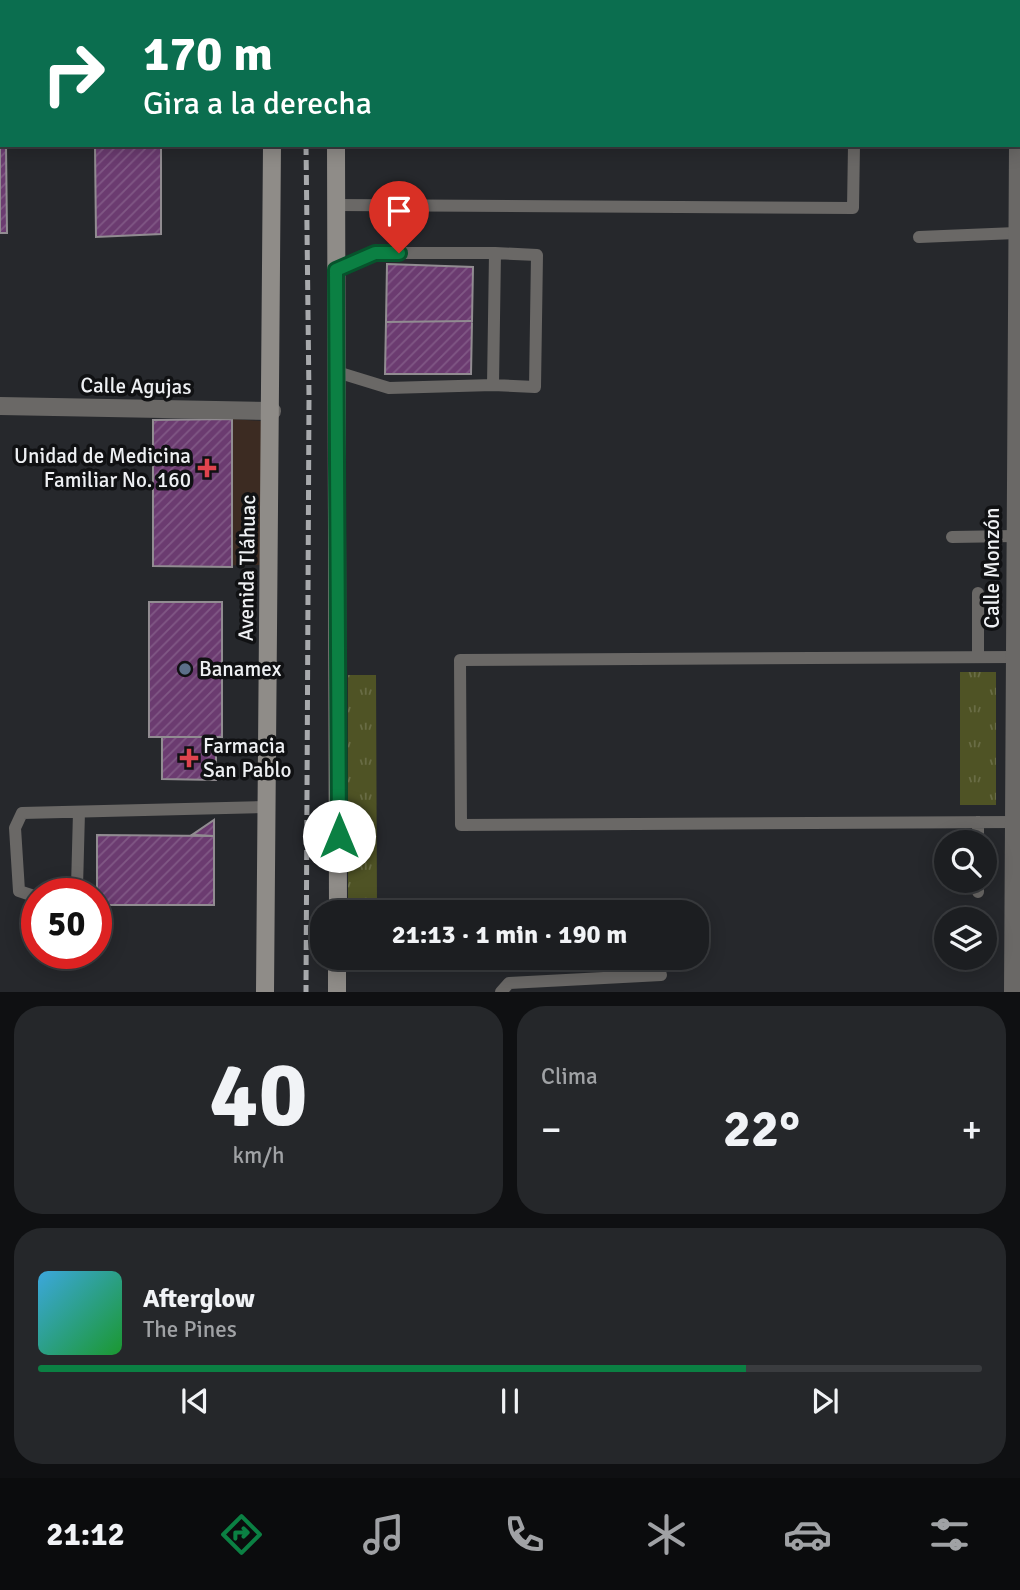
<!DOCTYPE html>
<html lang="es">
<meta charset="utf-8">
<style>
:root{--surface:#1c1e21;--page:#25272a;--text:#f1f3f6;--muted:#a0a2a5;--line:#3a3c3f;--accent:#0b8043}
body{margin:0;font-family:Signika,sans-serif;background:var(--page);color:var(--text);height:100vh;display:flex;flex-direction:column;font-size:26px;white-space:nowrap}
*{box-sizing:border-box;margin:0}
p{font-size:23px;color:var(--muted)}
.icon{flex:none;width:38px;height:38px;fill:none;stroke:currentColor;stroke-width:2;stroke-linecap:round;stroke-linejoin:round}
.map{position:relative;height:992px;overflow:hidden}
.drawer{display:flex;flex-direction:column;gap:14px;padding:14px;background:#0f1012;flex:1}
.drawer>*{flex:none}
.hud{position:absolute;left:0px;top:0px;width:1020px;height:147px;box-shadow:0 4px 18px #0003,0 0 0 2px var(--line);background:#0b6e4f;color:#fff;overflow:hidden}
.buttons{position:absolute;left:934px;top:830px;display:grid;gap:14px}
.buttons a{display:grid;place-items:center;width:63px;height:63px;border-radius:50%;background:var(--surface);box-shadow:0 4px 18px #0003,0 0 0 2px var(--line);font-size:35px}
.speed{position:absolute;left:21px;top:878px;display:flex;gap:14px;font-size:35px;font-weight:700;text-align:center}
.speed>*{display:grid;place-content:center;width:91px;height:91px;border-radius:50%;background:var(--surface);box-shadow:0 4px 18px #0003,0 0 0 2px var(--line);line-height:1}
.speed .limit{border:10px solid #d22;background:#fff;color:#111}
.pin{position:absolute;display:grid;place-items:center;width:60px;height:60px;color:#fff;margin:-72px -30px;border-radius:50% 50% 50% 0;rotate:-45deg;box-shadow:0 0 7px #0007}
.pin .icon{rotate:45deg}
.me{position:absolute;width:77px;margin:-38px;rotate:0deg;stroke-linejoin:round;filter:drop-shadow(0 0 5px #0008)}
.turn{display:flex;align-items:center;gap:24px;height:147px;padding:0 28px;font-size:32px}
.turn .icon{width:91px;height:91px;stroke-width:2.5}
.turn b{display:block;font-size:49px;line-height:60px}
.big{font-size:52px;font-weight:700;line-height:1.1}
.drawer .card{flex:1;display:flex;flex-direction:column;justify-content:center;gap:10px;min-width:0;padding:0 24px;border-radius:28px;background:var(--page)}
.drawer .dial{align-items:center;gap:0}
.dial b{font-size:91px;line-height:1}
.song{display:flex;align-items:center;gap:21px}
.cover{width:84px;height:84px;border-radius:10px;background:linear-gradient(135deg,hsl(200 70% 55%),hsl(130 70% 35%))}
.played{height:7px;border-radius:4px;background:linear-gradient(90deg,var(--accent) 75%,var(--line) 75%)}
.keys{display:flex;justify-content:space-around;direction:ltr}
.heat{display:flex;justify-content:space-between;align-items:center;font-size:38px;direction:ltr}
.drawer .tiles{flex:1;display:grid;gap:14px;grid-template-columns:1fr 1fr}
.card:last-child{grid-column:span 2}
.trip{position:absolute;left:310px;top:900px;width:399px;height:70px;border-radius:28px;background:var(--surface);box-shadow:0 4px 18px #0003,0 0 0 2px var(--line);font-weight:700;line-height:70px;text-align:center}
.tabs{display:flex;height:112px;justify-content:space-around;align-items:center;background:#0b0c0d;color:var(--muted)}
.tabs .icon{width:49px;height:49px}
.tabs .selected{color:var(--accent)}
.tabs b{font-size:32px;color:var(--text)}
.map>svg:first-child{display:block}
.medical{fill:#3c2b22}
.grass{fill:url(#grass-tufts)}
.building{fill:url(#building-hatch);stroke:#918c91;stroke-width:2}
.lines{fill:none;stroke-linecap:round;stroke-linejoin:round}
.service{stroke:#6a6866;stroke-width:12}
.minor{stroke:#6a6866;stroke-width:18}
.secondary{stroke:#8f8c88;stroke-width:18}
.rail{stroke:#a8aaad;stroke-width:5;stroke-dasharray:10 5;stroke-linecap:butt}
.route-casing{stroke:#07532c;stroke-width:18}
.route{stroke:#0b8043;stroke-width:12}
.health-dot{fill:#e0444e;stroke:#101113;stroke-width:2.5}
.service-dot{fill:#5c6f8a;stroke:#101113;stroke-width:2.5}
.labels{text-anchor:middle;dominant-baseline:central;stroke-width:7;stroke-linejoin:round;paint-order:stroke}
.street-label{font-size:21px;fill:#eef0f3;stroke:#101113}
.poi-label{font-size:21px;fill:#eef0f3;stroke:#101113;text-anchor:start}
</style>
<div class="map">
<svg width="1020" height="992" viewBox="0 0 1020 992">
<defs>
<pattern id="grass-tufts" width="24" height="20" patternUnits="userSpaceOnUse" patternTransform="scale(1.75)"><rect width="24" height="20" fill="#4f5325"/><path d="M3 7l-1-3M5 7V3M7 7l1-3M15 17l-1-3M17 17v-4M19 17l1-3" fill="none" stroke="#696c45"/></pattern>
<pattern id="building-hatch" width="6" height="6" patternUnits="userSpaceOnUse" patternTransform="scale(1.75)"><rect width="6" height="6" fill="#6b3b70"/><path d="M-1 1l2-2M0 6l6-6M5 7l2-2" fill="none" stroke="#805885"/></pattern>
</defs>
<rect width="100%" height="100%" fill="#26282c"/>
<!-- medical -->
<path class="medical" d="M 232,419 L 261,421 L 261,565 L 153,566 L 153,420 Z"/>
<!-- grass -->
<path class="grass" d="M 960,672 L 996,672 L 996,805 L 960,805 Z
M 348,675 L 376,675 L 377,909 L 348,909 Z"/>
<!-- building -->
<path class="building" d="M 0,0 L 4,0 L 2,2 L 2,145 L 6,145 L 7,233 L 0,233 Z
M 8,0 L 75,0 L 75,2 L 8,2 Z
M 93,0 L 160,0 L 160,2 L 93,2 Z
M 164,0 L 218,0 L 218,2 L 164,2 Z
M 95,145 L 161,145 L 161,234 L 96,237 Z
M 387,264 L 473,267 L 472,321 L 386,322 Z
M 472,321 L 471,374 L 385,374 L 386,322 Z
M 232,419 L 232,567 L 153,566 L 153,420 Z
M 149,602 L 222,602 L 222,737 L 149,737 Z
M 162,737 L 216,737 L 216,780 L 162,779 Z
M 214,820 L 214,836 L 192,835 Z
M 97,835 L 214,836 L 214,905 L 97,905 Z"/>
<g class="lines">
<!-- service -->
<path class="service" d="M 355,2 L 357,0
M 645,2 L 645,0
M 336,205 L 853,208 L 854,145
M 919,237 L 1016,233
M 336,270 L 375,253 L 495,253 L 493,385 L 389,388 L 337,372
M 493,385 L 535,387 L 537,255 L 495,253
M 952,537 L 1014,536
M 978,657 L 978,593
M 978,822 L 978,842
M 1013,822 L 461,825 L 460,660 L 1014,657
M 978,892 L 978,880
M 70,894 L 77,887 L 79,812
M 37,897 L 19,891 L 15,828 L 22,813 L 267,807
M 501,992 L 509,983 L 661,975"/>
<!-- minor -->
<path class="minor" d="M 1018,138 L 1020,77
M 0,406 L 272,411
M 1013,992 L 1018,145"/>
<!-- secondary -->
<path class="secondary" d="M 335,0 L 335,2
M 273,2 L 273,0
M 336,145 L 338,912
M 265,992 L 272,145
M 337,992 L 337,957"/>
<!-- rail -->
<path class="rail" d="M 306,2 L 307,0
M 306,145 L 309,397 L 306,992"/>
</g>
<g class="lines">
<!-- route casing -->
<g class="route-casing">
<path id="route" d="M 339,836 L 336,270 L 375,253 L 399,253"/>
</g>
<!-- route -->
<use href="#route" class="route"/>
</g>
<!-- markers -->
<g class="health-dot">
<path d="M203.5 457.5h7v7h7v7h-7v7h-7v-7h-7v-7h7z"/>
<path d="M185.5 747.5h7v7h7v7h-7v7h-7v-7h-7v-7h7z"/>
</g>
<circle class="service-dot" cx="185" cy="669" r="7"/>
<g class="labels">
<!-- street labels -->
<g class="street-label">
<text transform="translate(136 386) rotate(1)">Calle Agujas</text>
<text transform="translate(247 568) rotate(-89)">Avenida Tláhuac</text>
<text transform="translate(992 568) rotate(-90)">Calle Monzón</text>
</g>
<!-- poi labels -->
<g class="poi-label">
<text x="191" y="456" text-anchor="end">Unidad de Medicina<tspan x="191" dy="24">Familiar No. 160</tspan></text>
<text x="199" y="669">Banamex</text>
<text x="203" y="746">Farmacia<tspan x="203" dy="24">San Pablo</tspan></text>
</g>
</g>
</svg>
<div class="buttons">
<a><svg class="icon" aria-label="search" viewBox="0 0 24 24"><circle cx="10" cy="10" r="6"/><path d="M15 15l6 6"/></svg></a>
<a><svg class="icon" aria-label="layers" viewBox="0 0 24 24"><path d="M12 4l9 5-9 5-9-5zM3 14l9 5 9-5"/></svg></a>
</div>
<div class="speed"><div class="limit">50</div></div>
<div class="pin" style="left:399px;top:253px;background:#d93025"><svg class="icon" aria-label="arrive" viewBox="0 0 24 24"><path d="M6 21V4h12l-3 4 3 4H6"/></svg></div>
<svg class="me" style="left:339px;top:836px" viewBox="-20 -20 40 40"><circle r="19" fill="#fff"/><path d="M0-13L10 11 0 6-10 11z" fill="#0b8043"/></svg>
<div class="trip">21:13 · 1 min · 190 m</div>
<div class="hud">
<div class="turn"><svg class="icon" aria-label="right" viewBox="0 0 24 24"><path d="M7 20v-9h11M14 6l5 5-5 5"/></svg><div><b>170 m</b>Gira a la derecha</div></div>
</div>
</div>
<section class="drawer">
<div class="tiles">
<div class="card dial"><b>40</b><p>km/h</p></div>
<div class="card"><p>Clima</p>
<div class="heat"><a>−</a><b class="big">22°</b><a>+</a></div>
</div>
<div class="card">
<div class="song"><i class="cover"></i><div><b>Afterglow</b><p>The Pines</p></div></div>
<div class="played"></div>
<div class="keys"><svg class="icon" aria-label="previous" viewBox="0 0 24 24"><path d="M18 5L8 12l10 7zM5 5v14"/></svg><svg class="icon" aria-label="pause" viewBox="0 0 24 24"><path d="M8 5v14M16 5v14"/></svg><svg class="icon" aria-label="next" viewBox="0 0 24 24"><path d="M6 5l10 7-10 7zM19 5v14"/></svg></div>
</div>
</div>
</section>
<nav class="tabs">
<b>21:12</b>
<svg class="icon selected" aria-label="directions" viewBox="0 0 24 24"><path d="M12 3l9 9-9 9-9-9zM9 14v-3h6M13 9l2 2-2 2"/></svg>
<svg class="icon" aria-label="music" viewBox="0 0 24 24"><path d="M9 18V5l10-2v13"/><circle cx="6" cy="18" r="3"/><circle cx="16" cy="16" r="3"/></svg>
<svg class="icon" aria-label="phone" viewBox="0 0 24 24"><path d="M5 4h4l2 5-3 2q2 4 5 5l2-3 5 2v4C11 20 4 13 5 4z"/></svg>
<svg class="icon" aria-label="climate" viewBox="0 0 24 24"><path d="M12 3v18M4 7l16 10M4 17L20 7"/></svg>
<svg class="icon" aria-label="car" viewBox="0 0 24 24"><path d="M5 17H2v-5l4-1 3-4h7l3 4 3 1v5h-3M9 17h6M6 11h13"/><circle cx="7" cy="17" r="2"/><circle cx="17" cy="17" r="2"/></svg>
<svg class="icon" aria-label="filters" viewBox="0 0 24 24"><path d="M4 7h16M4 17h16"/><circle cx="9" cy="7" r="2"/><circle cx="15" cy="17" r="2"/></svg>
</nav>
